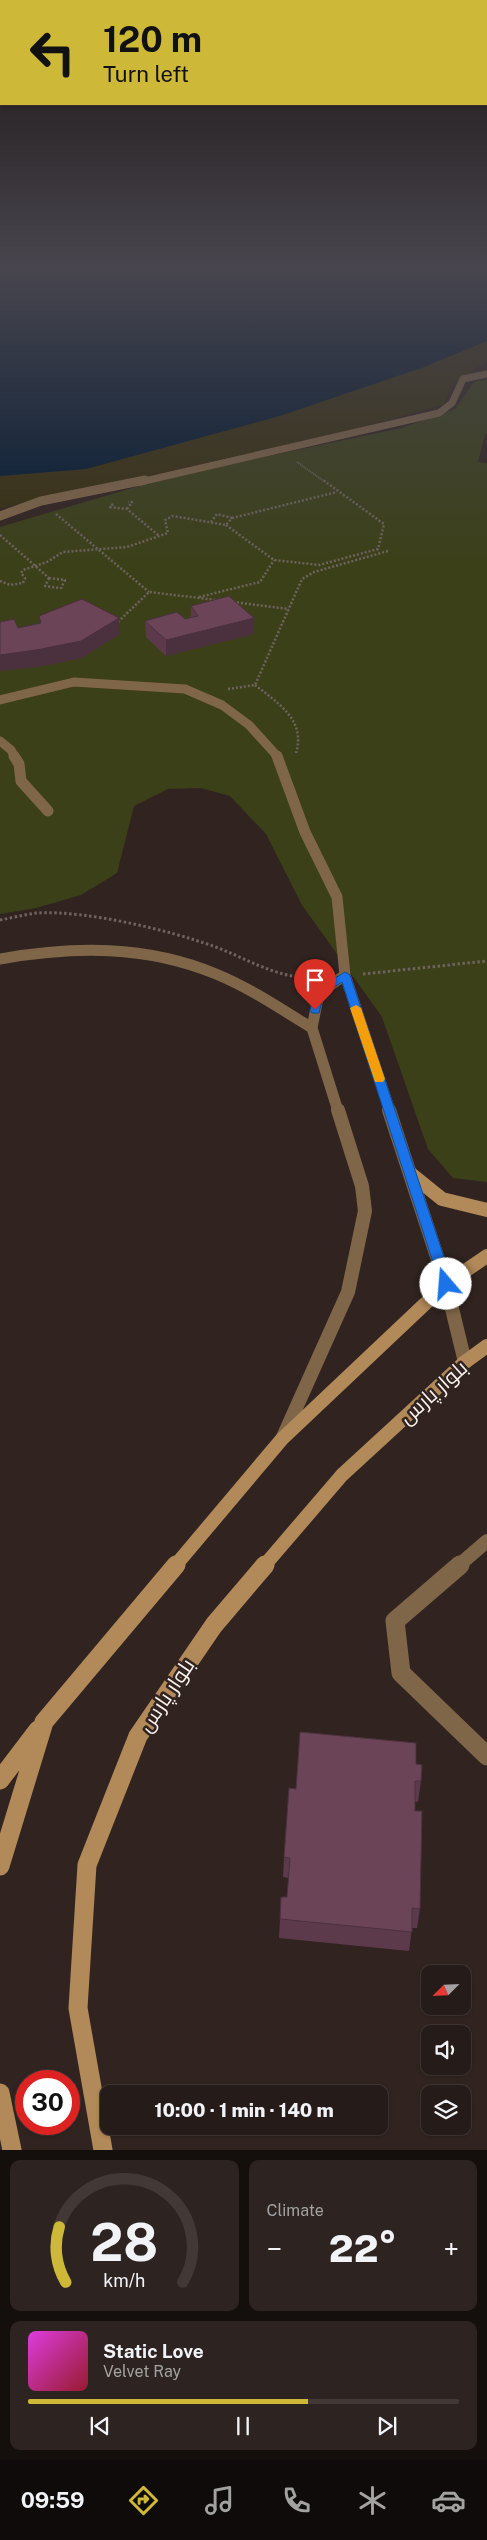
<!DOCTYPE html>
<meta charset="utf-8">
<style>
:root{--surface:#251b18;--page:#2d2421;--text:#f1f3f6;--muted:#a3a1a2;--line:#423937;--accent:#ceb837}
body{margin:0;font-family:"Public Sans",Cairo,sans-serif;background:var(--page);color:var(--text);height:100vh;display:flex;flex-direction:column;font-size:19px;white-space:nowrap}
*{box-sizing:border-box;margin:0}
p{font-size:16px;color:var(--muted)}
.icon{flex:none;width:28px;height:28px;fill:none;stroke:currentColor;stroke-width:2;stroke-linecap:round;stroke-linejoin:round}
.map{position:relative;height:2150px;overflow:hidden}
.details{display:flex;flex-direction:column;gap:10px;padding:10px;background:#140f0d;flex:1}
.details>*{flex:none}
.hud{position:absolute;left:0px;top:0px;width:488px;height:105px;box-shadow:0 1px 4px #0004,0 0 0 1px var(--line);background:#ceb837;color:#111;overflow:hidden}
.needle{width:32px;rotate:246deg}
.buttons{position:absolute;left:421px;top:1965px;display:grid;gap:10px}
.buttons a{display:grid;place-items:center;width:50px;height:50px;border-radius:10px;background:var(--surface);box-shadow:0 1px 4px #0004,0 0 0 1px var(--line);font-size:25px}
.speed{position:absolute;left:15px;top:2070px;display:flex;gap:10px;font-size:25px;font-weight:700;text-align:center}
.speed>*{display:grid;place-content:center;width:65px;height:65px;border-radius:50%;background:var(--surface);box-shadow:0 1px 4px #0004,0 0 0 1px var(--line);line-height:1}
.speed .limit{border:8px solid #d22;background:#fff;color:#111}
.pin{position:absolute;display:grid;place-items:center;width:42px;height:42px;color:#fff;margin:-51px -21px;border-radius:50% 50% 50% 0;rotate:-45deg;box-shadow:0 0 5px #0007}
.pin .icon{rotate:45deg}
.me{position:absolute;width:55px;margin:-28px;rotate:342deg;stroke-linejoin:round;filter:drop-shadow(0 0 4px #0008)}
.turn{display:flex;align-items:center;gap:18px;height:105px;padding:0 20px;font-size:22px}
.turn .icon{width:65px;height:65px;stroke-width:2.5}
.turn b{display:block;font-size:35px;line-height:42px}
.big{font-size:38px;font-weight:800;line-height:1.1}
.details .widget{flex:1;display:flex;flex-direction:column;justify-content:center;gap:8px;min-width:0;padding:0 18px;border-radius:10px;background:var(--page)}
.details .dial{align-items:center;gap:0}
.dial svg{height:130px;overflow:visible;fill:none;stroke:var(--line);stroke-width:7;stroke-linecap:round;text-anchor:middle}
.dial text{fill:var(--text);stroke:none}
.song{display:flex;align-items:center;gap:15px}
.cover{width:60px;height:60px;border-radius:8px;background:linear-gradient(135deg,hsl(300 70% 55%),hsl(350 70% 35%))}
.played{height:5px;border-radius:2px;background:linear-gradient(90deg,var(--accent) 65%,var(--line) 65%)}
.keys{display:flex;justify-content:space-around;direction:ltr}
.heat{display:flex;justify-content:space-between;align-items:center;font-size:28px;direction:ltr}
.details .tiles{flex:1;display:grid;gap:10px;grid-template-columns:1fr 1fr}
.widget:last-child{grid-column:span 2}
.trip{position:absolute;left:100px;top:2085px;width:288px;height:50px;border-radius:10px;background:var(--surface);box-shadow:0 1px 4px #0004,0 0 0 1px var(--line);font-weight:800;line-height:50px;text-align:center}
.dock{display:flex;height:80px;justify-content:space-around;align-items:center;background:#0f0b0a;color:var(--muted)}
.dock .icon{width:35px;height:35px}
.dock .on{color:var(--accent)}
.dock b{font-size:22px;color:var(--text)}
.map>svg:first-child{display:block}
.green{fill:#3b4018}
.sand{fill:#372f0e}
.water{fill:#001932}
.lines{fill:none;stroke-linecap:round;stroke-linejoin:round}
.path-far2{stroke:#6f635f;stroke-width:2;stroke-dasharray:1 1;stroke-linecap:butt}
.path-far1{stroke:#6f635f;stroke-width:2.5;stroke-dasharray:2 2;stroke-linecap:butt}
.path{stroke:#6f635f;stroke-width:3;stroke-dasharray:2.5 2.5;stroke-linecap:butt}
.street-far4{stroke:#806648;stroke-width:7}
.street-far3{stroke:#806648;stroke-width:9}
.street-far2{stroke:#806648;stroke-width:11}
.street-far1{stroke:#806648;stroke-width:14}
.street{stroke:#806648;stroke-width:19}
.secondary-far1{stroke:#b28958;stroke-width:14}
.secondary{stroke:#b28958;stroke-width:19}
.wall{fill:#5c3a4c}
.shaded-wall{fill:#4b303e}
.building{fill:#6b4458;stroke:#4b303e}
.route{fill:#1a73e8;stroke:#114b97}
.slow{fill:#f59e0b}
.labels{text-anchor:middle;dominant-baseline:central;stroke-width:5;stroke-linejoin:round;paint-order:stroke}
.near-street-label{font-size:21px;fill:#faf1ee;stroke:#312420}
</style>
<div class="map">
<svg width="487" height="2150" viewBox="0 0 487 2150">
<rect width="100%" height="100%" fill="#312420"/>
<!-- green -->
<path class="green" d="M 487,379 L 487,434 L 485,434 L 478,462 L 487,463 L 487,1182 L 453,1178 L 428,1149 L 382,1017 L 302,905 L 266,834 L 230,796 L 201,788 L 168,789 L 134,806 L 117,873 L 81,895 L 36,908 L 0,914 L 0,527 L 173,476 L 402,428 L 455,409 L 474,382 Z"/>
<!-- sand -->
<path class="sand" d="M 487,341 L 487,361 L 454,383 L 443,405 L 352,430 L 86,490 L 43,497 L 0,509 L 0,476 L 86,469 L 424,367 Z"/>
<!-- water -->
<path class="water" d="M 0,267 L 487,267 L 487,341 L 424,367 L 280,416 L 86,469 L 0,476 Z"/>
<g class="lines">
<!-- path-far2 -->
<path class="path-far2" d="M 297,462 L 325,482"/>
<!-- path-far1 -->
<path class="path-far1" d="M 113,504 L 110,507 L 127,509 L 158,535
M 127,509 L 132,502 L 128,502
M 56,514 L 149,592
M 232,518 L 337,492
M 226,525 L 274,560 L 319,565 L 378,549 L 384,524 L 323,480
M 0,535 L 49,578
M 49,578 L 65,580 L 61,588 L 45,586 Z
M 0,581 L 10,585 L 23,583 L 25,578 L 21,573 L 23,570 L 47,562 L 63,552 L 127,547 L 168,533 L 165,520 L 173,516 L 226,525 L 232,518 L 217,514 L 211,522
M 199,597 L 260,582 L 274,560
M 233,602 L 289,609
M 118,622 L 149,592 L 216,600
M 255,685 C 278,703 306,720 296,753
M 228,689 L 255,685 L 302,579 L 314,572 L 388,551"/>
<!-- path -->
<path class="path" d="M 0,920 C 12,918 25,914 38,913 C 85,910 168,930 213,946 C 246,958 274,977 310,978
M 363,974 L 487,961"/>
<!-- street-far4 -->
<path class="street-far4" d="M 140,482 L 439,413 L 452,403 L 463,379 L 487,374"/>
<!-- street-far3 -->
<path class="street-far3" d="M 0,516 L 41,501 L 145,480
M 0,700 L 74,682 L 185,689 L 222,705 L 249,725 L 278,757
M 0,741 L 11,750 L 15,757"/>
<!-- street-far2 -->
<path class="street-far2" d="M 14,756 L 19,764 L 21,781 L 48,811
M 277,756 L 305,832 L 337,897 L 345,975 L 390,1111
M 0,959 C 74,946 146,945 216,974 C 250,988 281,1009 312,1028
M 338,1111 L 312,1028 L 319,993 L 345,975"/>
<!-- street-far1 -->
<path class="street-far1" d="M 389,1110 L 446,1284 L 465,1362
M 283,1437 L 348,1292 L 365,1211 L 362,1186 L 338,1110
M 458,1566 L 487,1541"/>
<!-- street -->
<path class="street" d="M 460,1565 L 395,1621 L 401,1673 L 487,1756"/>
<!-- secondary-far1 -->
<path class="secondary-far1" d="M 411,1174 L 442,1199 L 487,1210
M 175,1566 L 282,1439 L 446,1284 L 487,1256
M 264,1566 L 342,1475 L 465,1362 L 487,1346"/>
<!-- secondary -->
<path class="secondary" d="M 0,1780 L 38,1730
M 0,1866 L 44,1722 L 176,1565
M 0,2093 L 12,2150
M 103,2150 L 78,2008 L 87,1865 L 138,1736 L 214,1625 L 265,1565"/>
</g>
<!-- wall -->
<path class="wall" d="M 191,606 L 254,618 L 254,634 L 166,656 L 146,637 L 145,621 L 185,619 L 191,617 Z
M 416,1764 L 421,1781 L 418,1802 L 415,1801 L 415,1811 L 420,1909 L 417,1928 L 412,1928 L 409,1951 L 279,1938 L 280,1919 L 287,1897 L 289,1878 L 283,1877 L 284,1857 L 296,1789 Z"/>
<!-- shaded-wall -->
<path class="shaded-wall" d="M 119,618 L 120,634 L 82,658 L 38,667 L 0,671 L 0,655 Z
M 254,618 L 254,634 L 166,656 L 166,640 Z"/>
<!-- building -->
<path class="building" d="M 229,596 L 254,618 L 166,640 L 145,621 L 177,612 L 185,619 L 198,616 L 191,606 Z
M 82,599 L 119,618 L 81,641 L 36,650 L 0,655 L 0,622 L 14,619 L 18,628 L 41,623 L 39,616 Z
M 300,1732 L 416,1743 L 416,1764 L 422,1765 L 421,1781 L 415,1781 L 415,1811 L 422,1811 L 420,1909 L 412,1908 L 412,1932 L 280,1919 L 281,1897 L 287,1897 L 290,1858 L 284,1857 L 289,1788 L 296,1789 Z"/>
<!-- sky -->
<linearGradient id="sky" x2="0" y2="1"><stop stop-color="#1b1412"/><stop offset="0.47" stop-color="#48454e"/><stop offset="1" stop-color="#48454e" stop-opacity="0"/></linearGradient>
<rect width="487" height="568" fill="url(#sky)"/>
<!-- route -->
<path class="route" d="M 345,972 L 350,975 L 453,1284 L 451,1288 L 446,1289 L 440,1284 L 342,982 L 324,994 L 319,1013 L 312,1013 L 310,1010 L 315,990 Z"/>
<!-- slow -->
<path class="slow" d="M 356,1005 L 361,1008 L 385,1079 L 383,1082 L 375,1082 L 374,1079 L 350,1008 Z"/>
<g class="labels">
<!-- near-street labels -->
<g class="near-street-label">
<text transform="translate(433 1392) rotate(-42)">بلوار پارس</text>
<text transform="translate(166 1695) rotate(-56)">بلوار پارس</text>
</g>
</g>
</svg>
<div class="buttons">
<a><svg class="needle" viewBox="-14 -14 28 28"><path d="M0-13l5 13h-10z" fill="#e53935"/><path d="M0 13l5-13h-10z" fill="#a3a1a2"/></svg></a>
<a><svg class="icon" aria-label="sound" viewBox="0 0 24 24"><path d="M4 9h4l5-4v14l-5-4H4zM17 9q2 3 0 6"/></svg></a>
<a><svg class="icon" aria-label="layers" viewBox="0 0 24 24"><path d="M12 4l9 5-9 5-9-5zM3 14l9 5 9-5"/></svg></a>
</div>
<div class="speed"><div class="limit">30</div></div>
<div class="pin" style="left:315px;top:1010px;background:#d93025"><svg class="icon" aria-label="arrive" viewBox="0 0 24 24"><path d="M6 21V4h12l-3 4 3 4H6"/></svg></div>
<svg class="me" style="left:446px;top:1284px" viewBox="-20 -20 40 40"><circle r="19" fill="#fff"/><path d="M0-13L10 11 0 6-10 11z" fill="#1a73e8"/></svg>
<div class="trip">10:00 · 1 min · 140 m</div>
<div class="hud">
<div class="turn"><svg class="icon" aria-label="left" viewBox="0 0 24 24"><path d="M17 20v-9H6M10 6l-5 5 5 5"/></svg><div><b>120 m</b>Turn left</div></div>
</div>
</div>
<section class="details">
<div class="tiles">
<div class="widget dial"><svg viewBox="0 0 100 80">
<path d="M14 69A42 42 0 1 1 86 69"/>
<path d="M14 69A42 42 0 0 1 10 35" stroke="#ceb837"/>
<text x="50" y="56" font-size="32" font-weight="700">28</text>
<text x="50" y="72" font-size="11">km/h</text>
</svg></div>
<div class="widget"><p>Climate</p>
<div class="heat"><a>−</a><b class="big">22°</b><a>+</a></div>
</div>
<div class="widget">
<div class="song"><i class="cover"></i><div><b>Static Love</b><p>Velvet Ray</p></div></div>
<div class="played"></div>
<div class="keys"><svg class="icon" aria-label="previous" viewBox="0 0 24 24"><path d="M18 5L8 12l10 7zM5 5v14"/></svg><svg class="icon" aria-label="pause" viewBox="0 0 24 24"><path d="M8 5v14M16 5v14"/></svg><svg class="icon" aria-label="next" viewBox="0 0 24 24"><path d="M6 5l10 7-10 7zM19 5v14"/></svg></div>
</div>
</div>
</section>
<nav class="dock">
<b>09:59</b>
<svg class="icon on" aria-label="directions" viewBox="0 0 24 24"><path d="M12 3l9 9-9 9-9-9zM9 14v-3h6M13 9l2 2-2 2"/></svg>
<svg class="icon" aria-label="music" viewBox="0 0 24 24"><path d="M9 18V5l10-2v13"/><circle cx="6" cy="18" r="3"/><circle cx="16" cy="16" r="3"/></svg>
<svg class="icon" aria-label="phone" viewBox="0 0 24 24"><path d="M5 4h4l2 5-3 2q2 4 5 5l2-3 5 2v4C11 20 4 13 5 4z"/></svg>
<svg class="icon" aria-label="climate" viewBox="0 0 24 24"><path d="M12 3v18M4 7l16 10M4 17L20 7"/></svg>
<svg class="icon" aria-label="car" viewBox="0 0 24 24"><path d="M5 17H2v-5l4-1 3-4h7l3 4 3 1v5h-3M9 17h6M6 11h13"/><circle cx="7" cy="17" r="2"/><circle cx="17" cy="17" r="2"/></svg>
</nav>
